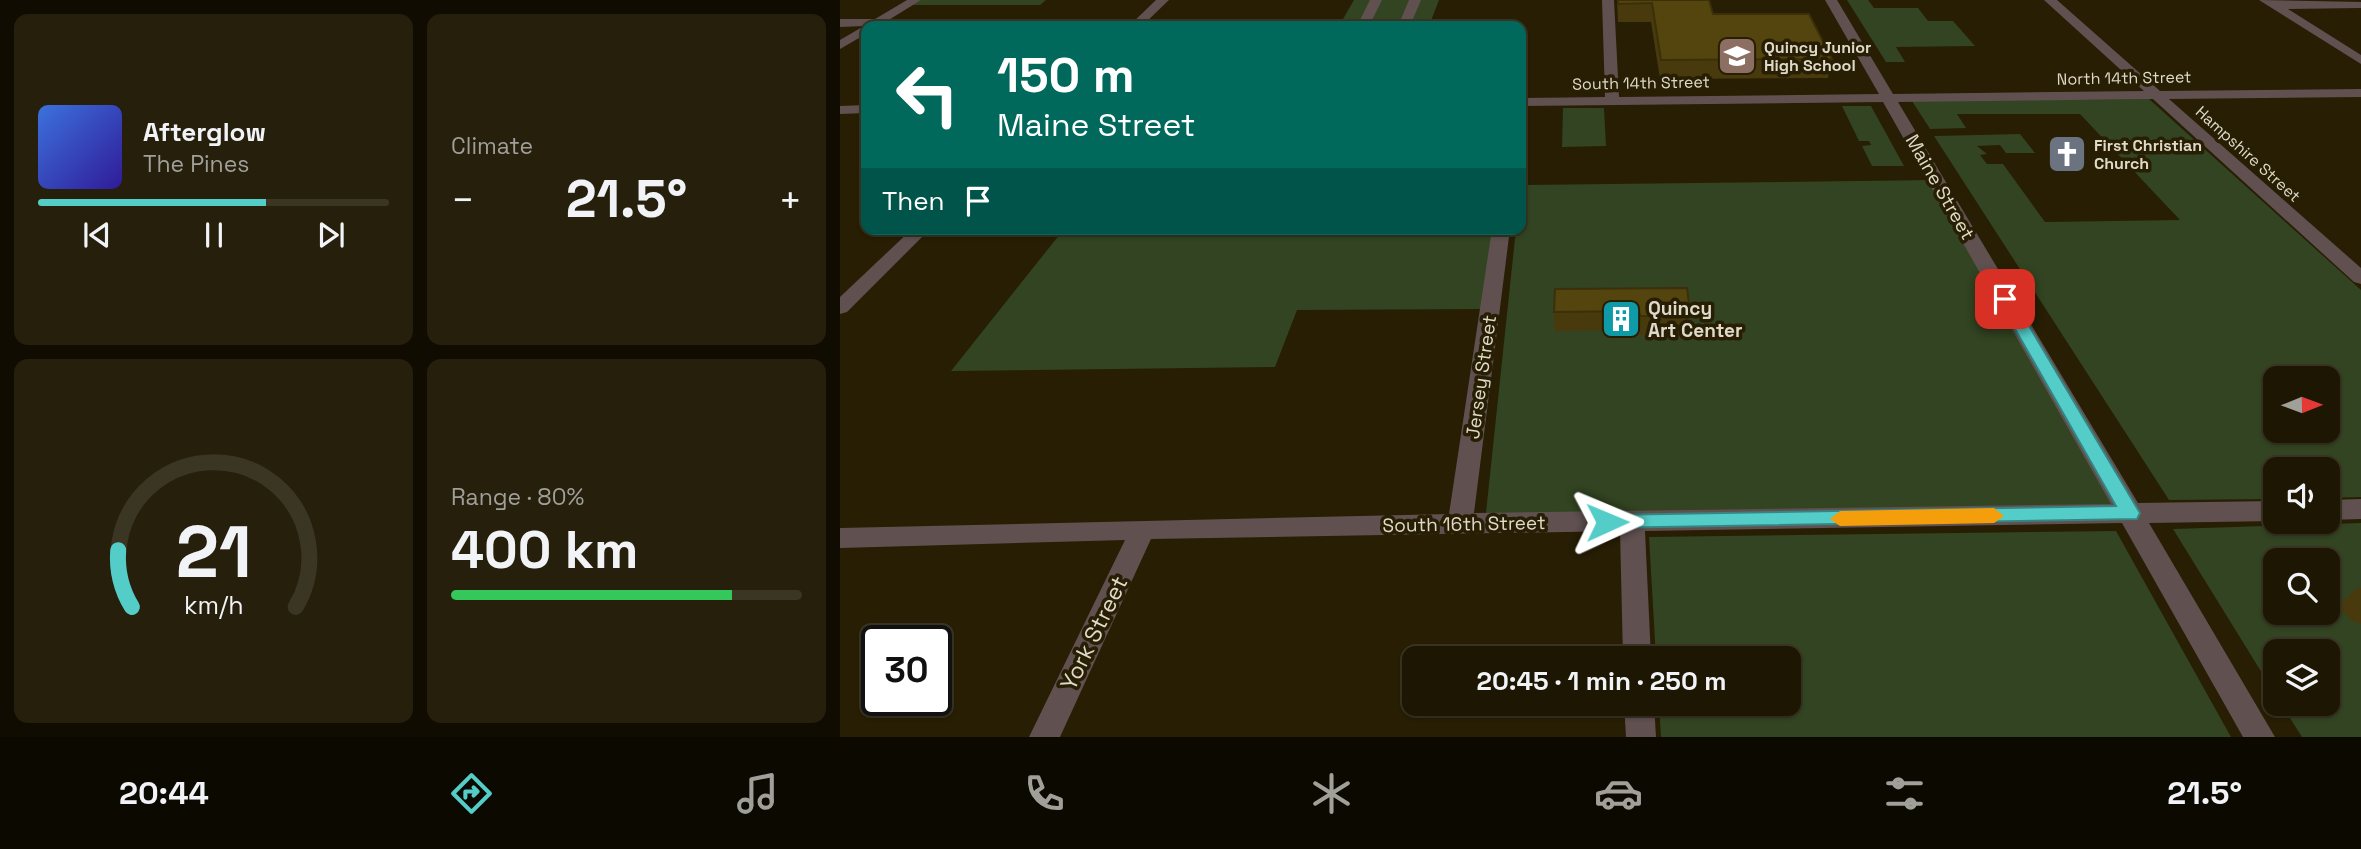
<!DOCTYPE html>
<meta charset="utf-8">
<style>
:root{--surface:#1d1602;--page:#251f0c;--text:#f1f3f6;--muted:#a09f99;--line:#3b3524;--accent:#54cdc8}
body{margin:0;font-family:"Space Grotesk",sans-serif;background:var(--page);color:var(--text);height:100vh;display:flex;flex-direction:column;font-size:26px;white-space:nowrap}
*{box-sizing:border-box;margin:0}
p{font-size:23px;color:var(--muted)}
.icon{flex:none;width:38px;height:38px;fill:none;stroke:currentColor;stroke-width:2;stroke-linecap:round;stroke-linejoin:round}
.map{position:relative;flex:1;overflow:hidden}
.drawer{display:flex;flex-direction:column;gap:14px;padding:14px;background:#100c01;width:840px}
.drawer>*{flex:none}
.top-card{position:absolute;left:21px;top:21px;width:665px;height:214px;border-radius:14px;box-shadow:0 2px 5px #0004,0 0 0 2px var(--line);background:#00695c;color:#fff;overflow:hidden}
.needle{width:46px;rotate:89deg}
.buttons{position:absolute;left:1423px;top:366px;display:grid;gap:14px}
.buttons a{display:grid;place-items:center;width:77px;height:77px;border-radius:14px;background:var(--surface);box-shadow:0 2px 5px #0004,0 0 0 2px var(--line);font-size:35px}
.speed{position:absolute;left:21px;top:625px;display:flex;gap:14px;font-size:35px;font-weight:700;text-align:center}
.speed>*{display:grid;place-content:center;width:91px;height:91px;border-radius:50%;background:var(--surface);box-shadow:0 2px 5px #0004,0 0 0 2px var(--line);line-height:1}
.speed .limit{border:4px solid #111;border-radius:10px;background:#fff;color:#111}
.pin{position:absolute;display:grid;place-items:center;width:60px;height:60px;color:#fff;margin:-30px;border-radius:14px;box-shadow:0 4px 10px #0006}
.me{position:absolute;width:77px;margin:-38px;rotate:89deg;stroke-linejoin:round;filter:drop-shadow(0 0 5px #0008)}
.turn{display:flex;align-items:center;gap:24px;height:147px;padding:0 21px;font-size:32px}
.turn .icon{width:91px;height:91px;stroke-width:2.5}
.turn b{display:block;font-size:49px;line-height:60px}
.then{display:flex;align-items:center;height:66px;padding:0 21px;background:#0003;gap:14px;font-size:26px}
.big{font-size:52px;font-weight:700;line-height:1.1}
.drawer .card{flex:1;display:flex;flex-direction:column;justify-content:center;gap:10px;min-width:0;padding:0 24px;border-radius:14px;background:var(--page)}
.drawer .dial{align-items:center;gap:0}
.dial svg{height:182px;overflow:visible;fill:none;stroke:var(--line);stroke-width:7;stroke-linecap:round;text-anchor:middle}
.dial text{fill:var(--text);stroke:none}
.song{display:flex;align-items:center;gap:21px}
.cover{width:84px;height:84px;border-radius:10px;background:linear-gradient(135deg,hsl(220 70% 55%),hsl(250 70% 35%))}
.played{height:7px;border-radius:4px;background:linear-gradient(90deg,var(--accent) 65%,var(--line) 65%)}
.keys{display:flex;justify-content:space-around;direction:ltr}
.heat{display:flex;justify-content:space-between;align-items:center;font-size:38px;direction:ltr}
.charge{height:10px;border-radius:5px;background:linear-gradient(90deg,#34c759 80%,var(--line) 0)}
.drawer .tiles{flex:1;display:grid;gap:14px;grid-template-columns:repeat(2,1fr)}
.trip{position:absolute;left:562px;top:646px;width:399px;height:70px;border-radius:14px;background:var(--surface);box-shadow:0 2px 5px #0004,0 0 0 2px var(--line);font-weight:700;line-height:70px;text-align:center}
.dock{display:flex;height:112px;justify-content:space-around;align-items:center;background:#0c0901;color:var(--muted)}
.dock .icon{width:49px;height:49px}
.dock .active{color:var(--accent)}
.dock b{font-size:32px;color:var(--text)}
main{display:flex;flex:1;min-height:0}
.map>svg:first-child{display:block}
.green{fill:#324421;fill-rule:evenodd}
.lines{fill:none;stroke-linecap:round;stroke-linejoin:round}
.minor{fill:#605050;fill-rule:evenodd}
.wall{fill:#483a0c}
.building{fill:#54440e;stroke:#3b300a;stroke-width:2}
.route{fill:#54cdc8;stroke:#378582;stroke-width:2}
.slow{fill:#f59e0b}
.labels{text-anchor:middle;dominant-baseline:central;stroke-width:7;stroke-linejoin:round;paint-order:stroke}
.far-poi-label{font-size:16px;font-weight:bold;fill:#dfd9c9;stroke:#271e03;text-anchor:start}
.far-street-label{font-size:16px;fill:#dfd9c9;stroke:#271e03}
.street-label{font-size:19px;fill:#dfd9c9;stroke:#271e03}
.poi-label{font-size:19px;font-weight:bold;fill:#dfd9c9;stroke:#271e03;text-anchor:start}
.near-street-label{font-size:23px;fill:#dfd9c9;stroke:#271e03}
</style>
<main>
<section class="drawer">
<div class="tiles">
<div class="card">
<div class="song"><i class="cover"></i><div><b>Afterglow</b><p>The Pines</p></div></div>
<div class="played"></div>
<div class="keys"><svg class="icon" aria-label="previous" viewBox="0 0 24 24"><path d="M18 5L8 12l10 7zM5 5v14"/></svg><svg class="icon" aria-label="pause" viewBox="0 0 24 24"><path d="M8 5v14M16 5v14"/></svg><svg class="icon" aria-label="next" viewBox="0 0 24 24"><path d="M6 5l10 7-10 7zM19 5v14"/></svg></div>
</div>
<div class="card"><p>Climate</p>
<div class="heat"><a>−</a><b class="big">21.5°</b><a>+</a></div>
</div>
<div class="card dial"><svg viewBox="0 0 100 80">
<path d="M14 69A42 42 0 1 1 86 69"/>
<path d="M14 69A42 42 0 0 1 8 44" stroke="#54cdc8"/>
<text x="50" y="56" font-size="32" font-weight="700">21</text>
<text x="50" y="72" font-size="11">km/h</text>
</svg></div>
<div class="card"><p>Range · 80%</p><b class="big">400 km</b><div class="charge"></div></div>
</div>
</section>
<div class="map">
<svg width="1521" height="737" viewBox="0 0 1521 737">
<rect width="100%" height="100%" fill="#271e03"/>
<!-- green -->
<path class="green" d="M 79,0 L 206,0 L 200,5 L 70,5 Z
M 514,0 L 599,0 L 589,26 L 499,26 Z
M 1007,0 L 1028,0 L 1034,8 L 1078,8 L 1088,21 L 1113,21 L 1135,46 L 1056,47 L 1065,62 L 1046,62 Z
M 1309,99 L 1521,290 L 1521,497 L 1488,498 L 1488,469 L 1435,469 L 1435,499 L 1329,500 L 1094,136 L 1180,134 L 1195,153 L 1166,153 L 1160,145 L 1137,146 L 1147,154 L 1140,155 L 1147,164 L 1163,164 L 1205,222 L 1340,220 L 1240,114 L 1117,114 L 1126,128 L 1090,129 L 1072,101 ZM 1435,378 L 1488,378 L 1488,430 L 1435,430 Z
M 1002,106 L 1031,106 L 1064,166 L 1032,166 L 1022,146 L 1031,145 L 1029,141 L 1019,141 Z
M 723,108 L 764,108 L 766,146 L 722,147 Z
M 1096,180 L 1293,513 L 645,522 L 676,229 L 681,229 L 681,185 Z
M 224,229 L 654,229 L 644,309 L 457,310 L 435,367 L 111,371 Z
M 1521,523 L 1521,737 L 1462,737 L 1441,704 L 1488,704 L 1488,651 L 1435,651 L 1435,694 L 1333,529 ZM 1435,560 L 1488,560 L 1488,612 L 1435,612 Z
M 1276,531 L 1391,737 L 821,737 L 819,704 L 948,704 L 948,658 L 816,658 L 809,537 Z"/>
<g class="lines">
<!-- minor -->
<path class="minor" d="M 67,0 L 81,0 L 39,26 L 26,26 L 26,34 L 0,49 L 0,40 L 24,26 L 0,27 L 0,19 L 35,19 Z
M 316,0 L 329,0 L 302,26 L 289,26 Z
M 530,0 L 542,0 L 529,26 L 517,26 Z
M 569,0 L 581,0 L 570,26 L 558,26 Z
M 762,0 L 774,0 L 779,97 L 1039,94 L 985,0 L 997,0 L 1053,94 L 1304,91 L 1204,0 L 1217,0 L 1320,91 L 1521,89 L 1521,97 L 1329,99 L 1521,268 L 1521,284 L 1514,282 L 1313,99 L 1058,102 L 1298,503 L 1435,501 L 1435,521 L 1309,523 L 1435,737 L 1403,737 L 1282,523 L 805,531 L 811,658 L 783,658 L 780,531 L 311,539 L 220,737 L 189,737 L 285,540 L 0,548 L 0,528 L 609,514 L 652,229 L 670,229 L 634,513 L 1271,504 L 1043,102 L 681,106 L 681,98 L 765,97 Z
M 1419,0 L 1521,2 L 1521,8 L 1448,9 L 1521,55 L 1521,64 Z
M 26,105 L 26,113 L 0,114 L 0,106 Z
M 72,229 L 90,229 L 7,312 L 0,314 L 0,297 Z
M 1521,499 L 1521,519 L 1488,520 L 1488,500 Z
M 784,704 L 814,704 L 816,737 L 786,737 Z"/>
</g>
<!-- wall -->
<path class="wall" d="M 777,0 L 869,0 L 873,14 L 992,59 L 988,78 L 820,79 L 811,22 L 778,22 Z
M 850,311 L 848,330 L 827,330 L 826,335 L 799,335 L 799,330 L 714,331 L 714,312 Z
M 1517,588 L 1521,588 L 1521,624 L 1511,620 L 1498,606 Z"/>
<!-- building -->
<path class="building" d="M 778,0 L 869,0 L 873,14 L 969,14 L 992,59 L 821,60 L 812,3 L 778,4 Z
M 847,288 L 850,311 L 827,311 L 827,316 L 800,316 L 799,311 L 714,312 L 715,289 Z"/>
<!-- route -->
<path class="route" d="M 1165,295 L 1173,299 L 1297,508 L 1300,513 L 1297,519 L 760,528 L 758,522 L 760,517 L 767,515 L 1276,506 L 1158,299 Z"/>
<!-- slow -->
<path class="slow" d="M 1154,508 L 1164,516 L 1154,523 L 1000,526 L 990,519 L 1000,511 Z"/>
<!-- icons -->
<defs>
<g id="school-square" transform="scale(2.0125)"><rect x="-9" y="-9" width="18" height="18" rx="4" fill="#8d6e63" stroke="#271e03"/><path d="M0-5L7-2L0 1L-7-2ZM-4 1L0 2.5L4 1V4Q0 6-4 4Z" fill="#fff"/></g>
<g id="church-square" transform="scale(2.0125)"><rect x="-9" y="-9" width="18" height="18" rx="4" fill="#6b7280" stroke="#271e03"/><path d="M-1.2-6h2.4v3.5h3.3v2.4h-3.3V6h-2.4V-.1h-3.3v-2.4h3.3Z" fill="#fff"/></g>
<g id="building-square" transform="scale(2.0125)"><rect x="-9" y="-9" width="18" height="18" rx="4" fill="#0f9aa8" stroke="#271e03"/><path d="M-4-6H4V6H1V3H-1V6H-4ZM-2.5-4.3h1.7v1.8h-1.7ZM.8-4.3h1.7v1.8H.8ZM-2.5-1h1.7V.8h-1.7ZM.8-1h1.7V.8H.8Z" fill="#fff"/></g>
</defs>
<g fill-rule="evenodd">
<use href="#school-square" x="897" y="56"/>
<use href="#church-square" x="1227" y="154"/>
<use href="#building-square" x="781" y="319"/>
</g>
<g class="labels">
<!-- far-poi labels -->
<g class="far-poi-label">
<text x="924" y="47">Quincy Junior<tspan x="924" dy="18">High School</tspan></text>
<text x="1254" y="145">First Christian<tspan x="1254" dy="18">Church</tspan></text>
</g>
<!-- far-street labels -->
<g class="far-street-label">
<text transform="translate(1284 78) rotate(-1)">North 14th Street</text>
<text transform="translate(801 83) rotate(-1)">South 14th Street</text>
<text transform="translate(1408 154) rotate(42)">Hampshire Street</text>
</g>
<!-- street labels -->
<g class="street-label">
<text transform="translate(1100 187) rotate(60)">Maine Street</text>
<text transform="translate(641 377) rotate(-82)">Jersey Street</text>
<text transform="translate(624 524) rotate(-1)">South 16th Street</text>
</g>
<!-- poi labels -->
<g class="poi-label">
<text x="808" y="308">Quincy<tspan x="808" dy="22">Art Center</tspan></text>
</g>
<!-- near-street labels -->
<g class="near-street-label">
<text transform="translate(254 633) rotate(-64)">York Street</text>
</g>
</g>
</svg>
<div class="buttons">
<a><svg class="needle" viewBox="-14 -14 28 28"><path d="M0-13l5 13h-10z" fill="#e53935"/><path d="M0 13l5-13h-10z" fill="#a09f99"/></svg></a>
<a><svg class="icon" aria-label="sound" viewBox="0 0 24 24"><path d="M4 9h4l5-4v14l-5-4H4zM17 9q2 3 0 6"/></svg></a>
<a><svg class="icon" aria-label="search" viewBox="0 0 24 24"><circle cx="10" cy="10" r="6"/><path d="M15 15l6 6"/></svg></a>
<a><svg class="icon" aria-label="layers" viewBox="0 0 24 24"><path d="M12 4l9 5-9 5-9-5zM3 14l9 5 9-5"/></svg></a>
</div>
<div class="speed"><div class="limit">30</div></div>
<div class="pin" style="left:1165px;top:299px;background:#d93025"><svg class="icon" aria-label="arrive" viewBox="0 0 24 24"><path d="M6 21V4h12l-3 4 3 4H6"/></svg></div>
<svg class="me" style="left:767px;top:522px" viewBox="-20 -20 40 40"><path d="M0-17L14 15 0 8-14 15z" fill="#54cdc8" stroke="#fff" stroke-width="4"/></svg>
<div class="trip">20:45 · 1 min · 250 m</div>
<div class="top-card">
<div class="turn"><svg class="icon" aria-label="left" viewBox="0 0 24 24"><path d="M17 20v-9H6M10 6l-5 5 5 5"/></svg><div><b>150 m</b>Maine Street</div></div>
<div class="then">Then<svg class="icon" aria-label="arrive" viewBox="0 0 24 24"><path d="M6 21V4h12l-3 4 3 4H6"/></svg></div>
</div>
</div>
</main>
<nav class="dock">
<b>20:44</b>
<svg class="icon active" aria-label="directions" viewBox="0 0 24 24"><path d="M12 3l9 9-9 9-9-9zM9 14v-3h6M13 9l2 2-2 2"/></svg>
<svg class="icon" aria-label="music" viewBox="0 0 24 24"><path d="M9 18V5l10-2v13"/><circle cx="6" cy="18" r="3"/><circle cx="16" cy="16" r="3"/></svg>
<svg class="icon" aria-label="phone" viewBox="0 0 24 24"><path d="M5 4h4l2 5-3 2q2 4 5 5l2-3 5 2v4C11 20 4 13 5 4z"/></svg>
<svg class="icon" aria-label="climate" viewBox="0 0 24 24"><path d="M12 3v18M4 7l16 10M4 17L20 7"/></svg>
<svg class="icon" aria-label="car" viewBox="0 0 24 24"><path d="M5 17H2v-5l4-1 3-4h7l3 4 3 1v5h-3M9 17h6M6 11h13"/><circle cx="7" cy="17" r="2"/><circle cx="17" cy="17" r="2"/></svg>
<svg class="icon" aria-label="filters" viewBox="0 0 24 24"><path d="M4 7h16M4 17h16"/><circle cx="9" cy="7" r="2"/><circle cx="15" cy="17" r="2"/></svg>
<b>21.5°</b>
</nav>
